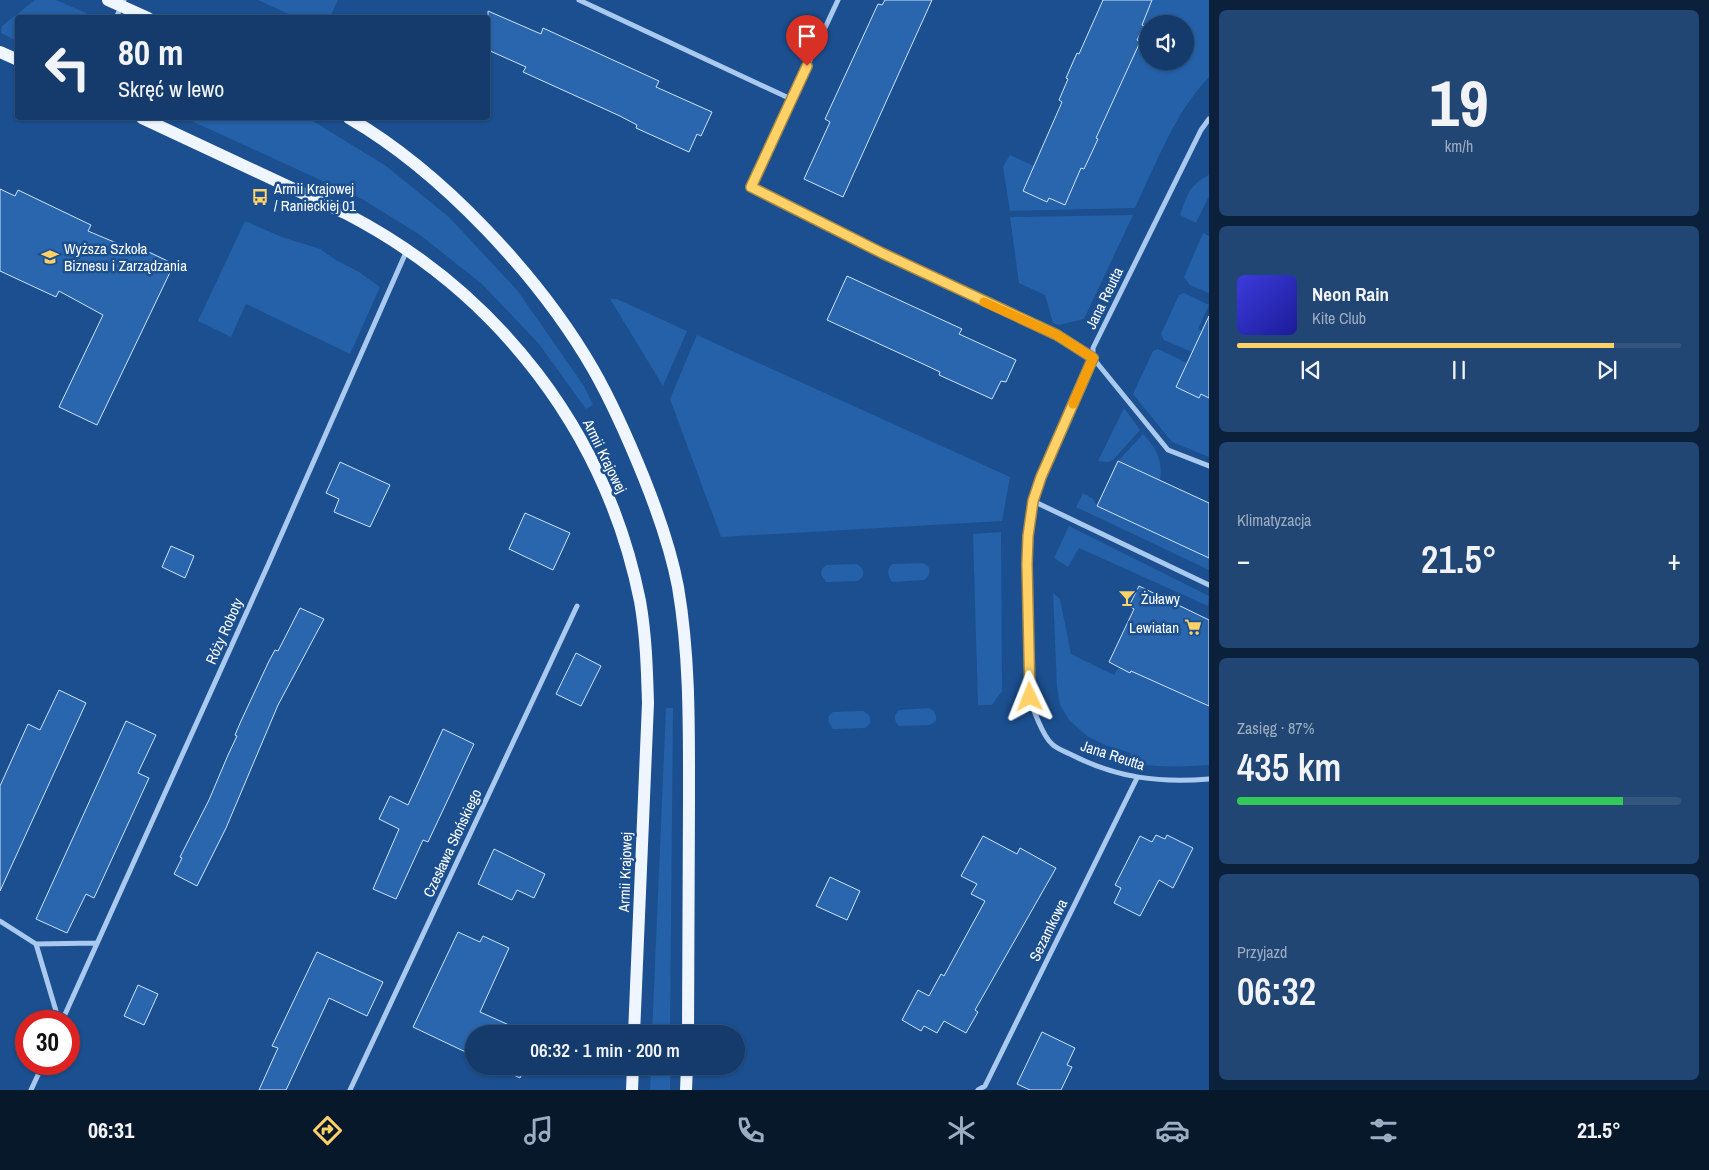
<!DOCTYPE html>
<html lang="pl">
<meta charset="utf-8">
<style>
:root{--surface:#143b6b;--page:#214673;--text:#f1f3f6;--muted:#9dadc1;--line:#33557e;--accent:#ffd166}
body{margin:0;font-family:"Archivo Narrow",sans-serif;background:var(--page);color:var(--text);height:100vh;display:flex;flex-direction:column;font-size:19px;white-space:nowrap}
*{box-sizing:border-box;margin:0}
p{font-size:16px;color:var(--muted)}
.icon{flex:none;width:28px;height:28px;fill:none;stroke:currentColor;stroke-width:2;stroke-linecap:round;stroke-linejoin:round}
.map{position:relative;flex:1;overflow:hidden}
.drawer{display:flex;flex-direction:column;gap:10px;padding:10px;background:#0b203b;width:500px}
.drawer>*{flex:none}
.banner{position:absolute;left:15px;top:15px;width:475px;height:105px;border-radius:5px;box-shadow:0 1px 4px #0004,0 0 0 1px var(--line);background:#143b6b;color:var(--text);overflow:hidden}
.fabs{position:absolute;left:1139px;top:15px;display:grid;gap:10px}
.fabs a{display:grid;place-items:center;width:55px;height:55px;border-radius:50%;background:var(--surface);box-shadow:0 1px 4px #0004,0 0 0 1px var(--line);font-size:25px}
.speed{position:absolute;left:15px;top:1010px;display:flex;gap:10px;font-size:25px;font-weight:700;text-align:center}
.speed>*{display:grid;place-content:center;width:65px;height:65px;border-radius:50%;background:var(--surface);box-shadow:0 1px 4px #0004,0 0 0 1px var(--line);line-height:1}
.speed .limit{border:8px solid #d22;background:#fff;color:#111}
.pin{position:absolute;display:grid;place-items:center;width:42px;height:42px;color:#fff;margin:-51px -21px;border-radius:50% 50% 50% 0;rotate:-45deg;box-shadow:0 0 5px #0007}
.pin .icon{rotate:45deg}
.me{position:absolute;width:55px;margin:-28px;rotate:358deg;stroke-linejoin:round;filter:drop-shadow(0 0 4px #0008)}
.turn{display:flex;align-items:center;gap:18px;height:105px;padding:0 20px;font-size:22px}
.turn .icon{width:65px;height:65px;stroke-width:2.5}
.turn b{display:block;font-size:35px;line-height:42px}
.big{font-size:38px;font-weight:600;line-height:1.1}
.drawer .card{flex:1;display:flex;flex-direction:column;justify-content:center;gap:8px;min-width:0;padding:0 18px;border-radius:8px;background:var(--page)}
.drawer .dial{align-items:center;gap:0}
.dial b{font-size:65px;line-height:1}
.song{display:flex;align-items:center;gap:15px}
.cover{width:60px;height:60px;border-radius:8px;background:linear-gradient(135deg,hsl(240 70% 55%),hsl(240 70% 35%))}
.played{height:5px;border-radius:2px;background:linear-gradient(90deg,var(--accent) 85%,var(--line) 85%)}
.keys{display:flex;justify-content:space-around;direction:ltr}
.heat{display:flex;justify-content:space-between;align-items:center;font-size:28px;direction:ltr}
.charge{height:8px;border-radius:4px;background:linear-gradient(90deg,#34c759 87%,var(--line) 0)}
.trip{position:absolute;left:465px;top:1025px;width:280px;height:50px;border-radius:25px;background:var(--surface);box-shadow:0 1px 4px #0004,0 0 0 1px var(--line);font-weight:600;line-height:50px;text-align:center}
.menu{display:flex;height:80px;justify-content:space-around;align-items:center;background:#08182b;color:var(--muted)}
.menu .icon{width:35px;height:35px}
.menu .current{color:var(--accent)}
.menu b{font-size:22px;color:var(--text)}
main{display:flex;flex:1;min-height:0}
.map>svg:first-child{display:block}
.green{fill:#2461a8;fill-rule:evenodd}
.building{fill:#2a66ad;stroke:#cfe3fa}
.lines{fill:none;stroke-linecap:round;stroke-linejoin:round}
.street{stroke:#a9c9ee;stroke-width:5}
.primary{stroke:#f0f6ff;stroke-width:12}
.route-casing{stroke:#a68842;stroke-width:12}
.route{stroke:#ffd166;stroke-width:9}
.slow{stroke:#f59e0b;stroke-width:9}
.labels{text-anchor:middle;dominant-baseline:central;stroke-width:5;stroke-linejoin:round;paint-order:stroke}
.poi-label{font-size:15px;fill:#fff;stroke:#1b4f8f;text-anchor:start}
.street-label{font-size:15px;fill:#fff;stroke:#1b4f8f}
</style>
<main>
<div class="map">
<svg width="1209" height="1090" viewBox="0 0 1209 1090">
<rect width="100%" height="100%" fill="#1b4f8f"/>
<!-- green -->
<path class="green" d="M 35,0 L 56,0 L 86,13 L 89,17 L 18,18 L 17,41 L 1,33 L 2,26 Z
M 258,0 L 338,0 L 330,17 L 295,17 Z
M 1152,0 L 1209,0 L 1209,77 C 1174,114 1157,162 1135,208 L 1010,211 L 1003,167 L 1010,155 L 1034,166 L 1049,198 L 1065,204 L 1081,168 L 1084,169 L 1098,139 L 1096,138 L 1140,42 L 1137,40 L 1144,26 L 1142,25 ZM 1148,24 L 1185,24 L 1185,61 L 1148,61 Z
M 185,118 L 308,118 L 386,166 L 449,217 L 517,290 L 584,386 L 593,405 L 586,409 L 539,344 L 482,284 L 420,235 L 362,199 Z
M 1209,175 L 1209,196 L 1196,223 L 1180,215 C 1188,194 1188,186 1209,175 Z
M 1133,215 L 1084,319 L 1059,325 L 1053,323 L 1045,295 L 1019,283 L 1010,217 Z
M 245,221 L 282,237 L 320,249 L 336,260 L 359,272 L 380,287 L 350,354 L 246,304 L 231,337 L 198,321 Z
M 1203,233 L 1209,236 L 1209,293 L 1190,285 L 1184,277 Z
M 1184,293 L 1209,305 L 1198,329 L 1202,331 L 1192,352 L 1164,340 L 1161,334 L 1179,295 Z
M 610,299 L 617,299 L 687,331 L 663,386 Z
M 697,335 L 1010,477 L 1002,521 L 721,537 L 670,399 Z
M 1158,349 L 1187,363 L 1176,387 L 1199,398 L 1201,394 L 1209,398 L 1209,457 L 1172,442 L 1133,394 L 1153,351 Z
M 1124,408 L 1140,430 L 1113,460 L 1108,462 L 1098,461 Z
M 1143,434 C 1157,449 1163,460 1160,481 L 1118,461 Z
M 1083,493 L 1093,499 L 1097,506 L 1161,513 L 1152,532 L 1209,558 L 1209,570 L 1076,507 Z
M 1069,526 L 1209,596 L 1208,606 L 1079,548 L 1068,567 L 1054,558 Z
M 1001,532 L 1002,691 L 992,705 L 978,705 L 973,534 Z
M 923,563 L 928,566 C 931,573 930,575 924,580 L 892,582 C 888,575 886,571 892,564 Z
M 857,564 C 862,567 864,570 863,576 L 858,581 L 826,582 L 821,574 L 822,569 L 826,565 Z
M 1053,593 L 1060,599 L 1071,654 L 1114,675 L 1119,667 L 1130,673 L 1131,671 L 1207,705 L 1209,702 L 1209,765 C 1181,767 1156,768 1129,762 L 1131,753 L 1105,745 L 1087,736 L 1069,720 L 1060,705 L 1057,687 Z
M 666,708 L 673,708 L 670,1034 L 652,1034 Z
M 929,708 L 934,711 L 936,716 L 936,721 L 930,725 L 899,726 C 894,720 893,716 899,710 Z
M 863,711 C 869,714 871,717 870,723 L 865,728 L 833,729 L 828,721 L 829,716 L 833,712 Z
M 651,1066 L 670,1066 L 670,1090 L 650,1090 Z"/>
<!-- building -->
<path class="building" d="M 885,0 L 932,0 L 843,197 L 804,179 L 830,122 L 825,119 L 878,4 L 882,5 Z
M 1103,0 L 1152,0 L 1142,25 L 1144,26 L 1137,40 L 1140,42 L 1096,138 L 1098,139 L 1084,169 L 1081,168 L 1065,205 L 1049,198 L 1047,202 L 1023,191 L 1062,102 L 1059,100 L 1068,79 L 1066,78 L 1077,53 L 1079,54 Z
M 488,11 L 541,34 L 543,28 L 659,81 L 656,87 L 712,112 L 701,136 L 697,134 L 689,152 L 636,128 L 637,125 L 620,116 L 523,72 L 526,67 L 488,50 Z
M 0,189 L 15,196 L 18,190 L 91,225 L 88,231 L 133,250 L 136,246 L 174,264 L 97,425 L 59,407 L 103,315 L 59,291 L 56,297 L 0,271 Z
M 847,276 L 962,329 L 959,334 L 1016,360 L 1006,382 L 1001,381 L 992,399 L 939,375 L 940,372 L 921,363 L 827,320 Z
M 1209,316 L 1209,398 L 1201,394 L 1199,398 L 1176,387 Z
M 1118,461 L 1209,503 L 1209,558 L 1097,506 Z
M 340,462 L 390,485 L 370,527 L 334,512 L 339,499 L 326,493 Z
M 525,513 L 570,533 L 553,570 L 509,549 Z
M 171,546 L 194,556 L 185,578 L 162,567 Z
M 1139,586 L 1209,620 L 1209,706 L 1131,671 L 1130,673 L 1109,662 L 1134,609 L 1129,606 Z
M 300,608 L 324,619 L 278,705 L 226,828 L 197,886 L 174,874 L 182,858 L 180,857 L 209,800 L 228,755 L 237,736 L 235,735 L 241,721 L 269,661 L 275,650 L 278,651 Z
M 576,653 L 601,666 L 581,706 L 556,694 Z
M 59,690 L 86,703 L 0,891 L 0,786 L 28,724 L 40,730 Z
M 126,721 L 156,735 L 138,773 L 149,778 L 94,898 L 86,894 L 67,933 L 36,919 Z
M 443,729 L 474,744 L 428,842 L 423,840 L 396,899 L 373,889 L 399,829 L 379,819 L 390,796 L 408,805 Z
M 1156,835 L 1165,839 L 1167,835 L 1193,848 L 1173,888 L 1159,880 L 1140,916 L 1114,903 L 1121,888 L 1115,885 L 1140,836 L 1152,842 Z
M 983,836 L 1017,854 L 1020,848 L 1056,868 L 975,1010 L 978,1012 L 966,1033 L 944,1021 L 937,1033 L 924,1026 L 921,1031 L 902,1020 L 918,990 L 929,996 L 941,974 L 944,976 L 985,901 L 971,894 L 977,884 L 961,876 Z
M 494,849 L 545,874 L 534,898 L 517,890 L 512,900 L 478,884 Z
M 830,877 L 860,891 L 847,920 L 816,906 Z
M 458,932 L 480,942 L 483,936 L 509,948 L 480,1012 L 529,1034 L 474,1034 L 474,1056 L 413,1027 Z
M 317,952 L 383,982 L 367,1016 L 329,998 L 286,1090 L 259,1090 L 278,1048 L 272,1046 Z
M 138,985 L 158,994 L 144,1025 L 124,1016 Z
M 1042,1032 L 1075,1048 L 1067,1065 L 1072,1067 L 1061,1090 L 1030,1090 L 1017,1084 Z
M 495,1066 L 528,1066 L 525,1067 L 520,1078 Z"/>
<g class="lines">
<!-- street -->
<path class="street" d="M 579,0 L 791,99
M 838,0 L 751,187 L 882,253 L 1057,335 L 1093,358 L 1168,450 L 1209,466
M 116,18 L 124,0
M 1209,119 L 1201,130 L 1093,348 L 1093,358 L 1037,487 C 1024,531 1027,576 1028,620 C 1029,645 1027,671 1030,696 C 1032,708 1043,736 1052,744 C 1057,749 1066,752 1072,755 C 1117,778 1159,783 1209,779
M 1033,501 L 1209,585
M 0,921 L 36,944 L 97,943
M 36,944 L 59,1021
M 62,1021 L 268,565 L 407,250
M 31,1090 L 43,1064
M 350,1090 L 577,606
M 978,1090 L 985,1086 L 1137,778"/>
<!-- primary -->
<path class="primary" d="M 108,0 L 148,18
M 0,52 L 18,60
M 142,118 L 345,213 C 498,292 606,432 640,601 C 646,635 647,669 648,703 L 634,1034
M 349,118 C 442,172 539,276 593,369 C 613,404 629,441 644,478 C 658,513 671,550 678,587 C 690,657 689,728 689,800 C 689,878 689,956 688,1034
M 632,1090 L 633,1066
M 686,1090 L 687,1066"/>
</g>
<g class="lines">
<!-- route casing -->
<g class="route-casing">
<path id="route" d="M 807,66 L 751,187 L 882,253 L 1057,335 L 1093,358 L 1041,477 L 1033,501 L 1028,536 L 1027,564 L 1030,697"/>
</g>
<!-- route -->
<use href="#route" class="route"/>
<!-- slow -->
<path class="slow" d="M 984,302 L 1057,335 L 1093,358 L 1073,404"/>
</g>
<!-- icons -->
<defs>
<g id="bus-bare" transform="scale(1.35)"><path d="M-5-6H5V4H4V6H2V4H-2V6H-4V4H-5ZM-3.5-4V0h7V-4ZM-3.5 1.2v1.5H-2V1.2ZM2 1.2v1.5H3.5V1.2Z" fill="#ffd166" stroke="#1b4f8f" stroke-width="2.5" paint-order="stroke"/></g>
<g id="university-bare" transform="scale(1.35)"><path d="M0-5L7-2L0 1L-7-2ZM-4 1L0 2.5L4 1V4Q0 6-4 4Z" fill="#ffd166" stroke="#1b4f8f" stroke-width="2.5" paint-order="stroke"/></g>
<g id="bar-bare" transform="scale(1.35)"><path d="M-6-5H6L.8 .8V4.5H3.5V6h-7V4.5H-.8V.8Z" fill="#ffd166" stroke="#1b4f8f" stroke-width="2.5" paint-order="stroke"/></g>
<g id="supermarket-bare" transform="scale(1.35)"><path d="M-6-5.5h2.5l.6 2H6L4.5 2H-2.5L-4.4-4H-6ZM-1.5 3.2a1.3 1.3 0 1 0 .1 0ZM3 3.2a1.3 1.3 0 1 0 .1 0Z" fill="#ffd166" stroke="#1b4f8f" stroke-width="2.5" paint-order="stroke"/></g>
</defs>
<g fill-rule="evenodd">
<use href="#bus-bare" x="260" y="197"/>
<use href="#university-bare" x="50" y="257"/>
<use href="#bar-bare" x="1127" y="598"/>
<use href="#supermarket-bare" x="1193" y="627"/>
</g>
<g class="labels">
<!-- poi labels -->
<g class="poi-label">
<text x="274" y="188">Armii Krajowej<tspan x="274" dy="17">/ Ranieckiej 01</tspan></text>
<text x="64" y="248">Wyższa Szkoła<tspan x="64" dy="17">Biznesu i Zarządzania</tspan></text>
<text x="1141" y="598">Żuławy</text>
<text x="1179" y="627" text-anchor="end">Lewiatan</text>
</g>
<!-- street labels -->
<g class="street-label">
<text transform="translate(1104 298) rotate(-64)">Jana Reutta</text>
<text transform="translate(605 456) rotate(64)">Armii Krajowej</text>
<text transform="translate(224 631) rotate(-66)">Róży Roboty</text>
<text transform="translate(1113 755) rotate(18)">Jana Reutta</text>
<text transform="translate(452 843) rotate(-65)">Czesława Słońskiego</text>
<text transform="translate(625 872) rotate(-88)">Armii Krajowej</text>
<text transform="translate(1048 930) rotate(-64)">Sezamkowa</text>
</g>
</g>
</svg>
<div class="fabs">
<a><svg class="icon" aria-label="sound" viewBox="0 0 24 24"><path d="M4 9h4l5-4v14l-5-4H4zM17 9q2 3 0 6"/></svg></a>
</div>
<div class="speed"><div class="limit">30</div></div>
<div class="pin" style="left:807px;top:66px;background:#d93025"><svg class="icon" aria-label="arrive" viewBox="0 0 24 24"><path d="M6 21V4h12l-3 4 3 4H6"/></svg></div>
<svg class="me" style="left:1030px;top:697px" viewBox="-20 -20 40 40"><path d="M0-17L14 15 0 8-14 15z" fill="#ffd166" stroke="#fff" stroke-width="4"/></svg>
<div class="trip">06:32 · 1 min · 200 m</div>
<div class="banner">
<div class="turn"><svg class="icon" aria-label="left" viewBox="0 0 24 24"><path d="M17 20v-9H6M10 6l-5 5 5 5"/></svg><div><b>80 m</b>Skręć w lewo</div></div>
</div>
</div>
<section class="drawer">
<div class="card dial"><b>19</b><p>km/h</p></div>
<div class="card">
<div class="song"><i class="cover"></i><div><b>Neon Rain</b><p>Kite Club</p></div></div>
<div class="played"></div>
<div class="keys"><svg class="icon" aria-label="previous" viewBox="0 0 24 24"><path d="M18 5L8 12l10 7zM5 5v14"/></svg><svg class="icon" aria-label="pause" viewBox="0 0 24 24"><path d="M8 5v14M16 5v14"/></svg><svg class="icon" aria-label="next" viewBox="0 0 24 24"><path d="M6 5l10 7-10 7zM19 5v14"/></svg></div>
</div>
<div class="card"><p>Klimatyzacja</p>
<div class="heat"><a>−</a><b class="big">21.5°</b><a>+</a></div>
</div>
<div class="card"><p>Zasięg · 87%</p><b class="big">435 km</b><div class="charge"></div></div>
<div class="card"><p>Przyjazd</p><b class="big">06:32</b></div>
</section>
</main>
<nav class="menu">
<b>06:31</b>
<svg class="icon current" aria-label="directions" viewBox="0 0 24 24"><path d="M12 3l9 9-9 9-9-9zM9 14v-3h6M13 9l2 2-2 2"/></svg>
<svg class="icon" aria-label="music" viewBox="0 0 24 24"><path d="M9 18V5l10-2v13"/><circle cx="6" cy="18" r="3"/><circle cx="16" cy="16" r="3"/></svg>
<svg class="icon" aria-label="phone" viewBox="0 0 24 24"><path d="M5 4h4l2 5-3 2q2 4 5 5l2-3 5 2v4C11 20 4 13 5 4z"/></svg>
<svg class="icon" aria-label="climate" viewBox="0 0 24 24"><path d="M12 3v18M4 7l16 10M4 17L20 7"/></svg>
<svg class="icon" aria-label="car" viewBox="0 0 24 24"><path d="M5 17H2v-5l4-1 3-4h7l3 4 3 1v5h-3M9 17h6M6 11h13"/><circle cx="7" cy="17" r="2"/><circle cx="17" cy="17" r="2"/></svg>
<svg class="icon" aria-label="filters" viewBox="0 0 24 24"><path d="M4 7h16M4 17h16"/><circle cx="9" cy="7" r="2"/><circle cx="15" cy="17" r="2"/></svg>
<b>21.5°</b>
</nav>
